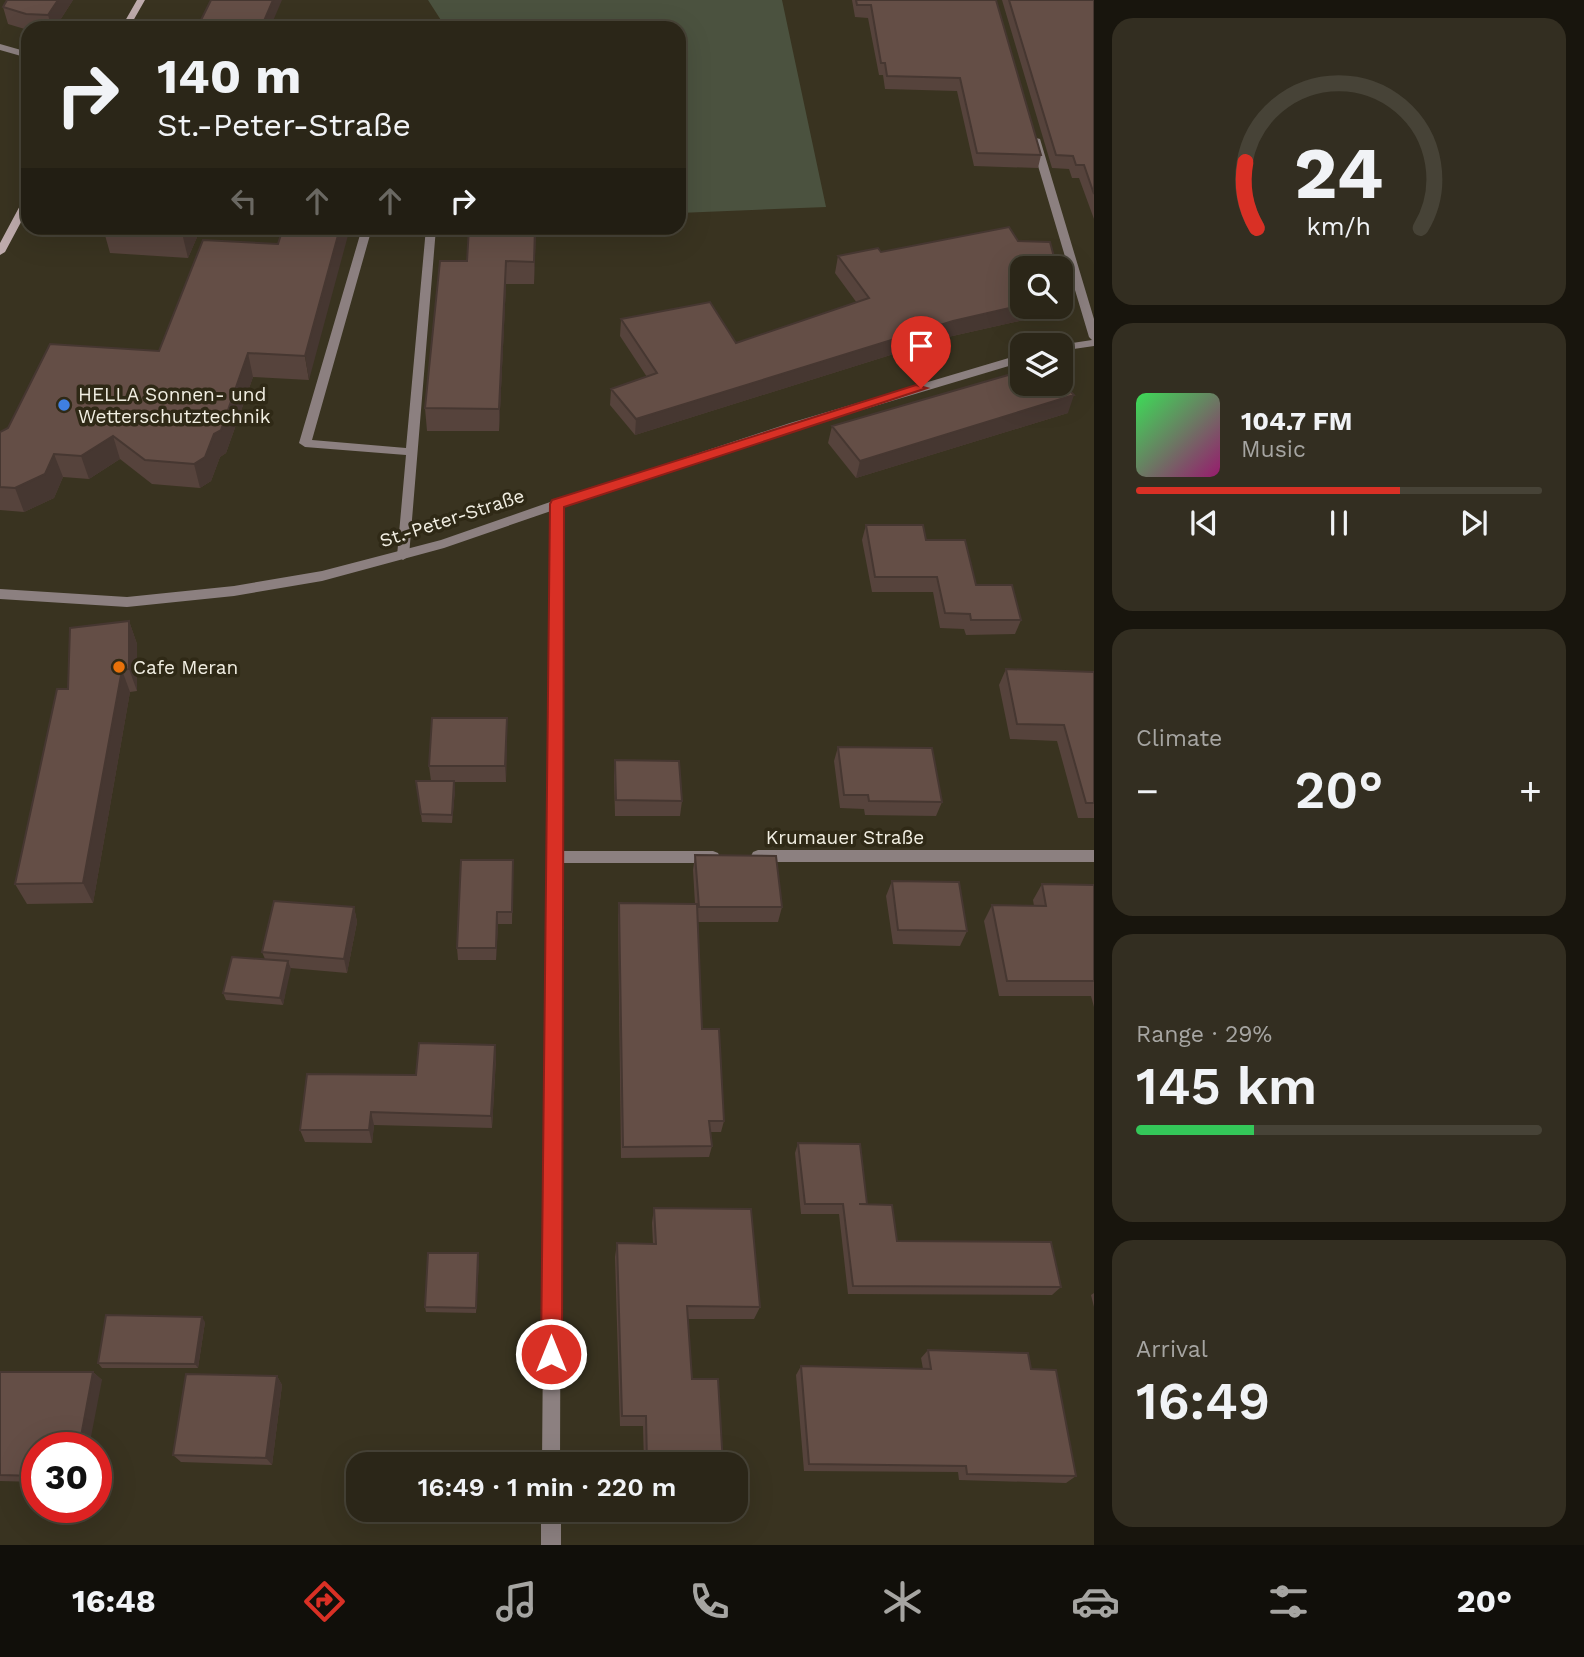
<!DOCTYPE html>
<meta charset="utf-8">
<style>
:root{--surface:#2b2618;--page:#332e21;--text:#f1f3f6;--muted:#a6a5a2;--line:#474337;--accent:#d93025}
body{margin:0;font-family:"Work Sans",sans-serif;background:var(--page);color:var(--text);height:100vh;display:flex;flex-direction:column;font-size:26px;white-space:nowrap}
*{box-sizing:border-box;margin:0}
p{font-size:23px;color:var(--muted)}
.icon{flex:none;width:38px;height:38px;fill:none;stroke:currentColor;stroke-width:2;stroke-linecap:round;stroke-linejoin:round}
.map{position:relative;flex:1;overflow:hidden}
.side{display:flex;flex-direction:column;gap:18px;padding:18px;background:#18150d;width:490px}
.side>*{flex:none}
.guide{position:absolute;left:21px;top:21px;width:665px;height:214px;border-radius:21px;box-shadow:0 7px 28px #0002,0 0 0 2px var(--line);background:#2b2618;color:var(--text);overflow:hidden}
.tools{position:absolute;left:1010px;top:256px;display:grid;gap:14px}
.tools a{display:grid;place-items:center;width:63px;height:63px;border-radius:14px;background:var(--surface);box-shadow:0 7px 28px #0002,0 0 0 2px var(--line);font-size:35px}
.speed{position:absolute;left:21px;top:1432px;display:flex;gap:14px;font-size:35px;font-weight:700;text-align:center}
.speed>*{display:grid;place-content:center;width:91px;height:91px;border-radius:50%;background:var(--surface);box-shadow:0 7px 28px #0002,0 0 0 2px var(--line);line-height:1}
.speed .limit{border:10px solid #d22;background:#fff;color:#111}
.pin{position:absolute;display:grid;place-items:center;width:60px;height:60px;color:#fff;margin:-72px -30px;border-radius:50% 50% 50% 0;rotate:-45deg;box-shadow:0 0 7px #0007}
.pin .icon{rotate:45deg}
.me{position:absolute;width:77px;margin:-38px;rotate:0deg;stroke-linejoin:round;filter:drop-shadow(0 0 5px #0008)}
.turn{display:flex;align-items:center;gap:24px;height:147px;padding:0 21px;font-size:32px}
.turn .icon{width:91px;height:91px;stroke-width:2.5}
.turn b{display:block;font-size:49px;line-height:60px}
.lanes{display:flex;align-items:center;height:66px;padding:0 21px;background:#0003;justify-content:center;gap:35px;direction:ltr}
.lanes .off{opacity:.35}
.big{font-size:52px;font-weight:600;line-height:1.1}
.side .card{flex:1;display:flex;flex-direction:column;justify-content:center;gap:10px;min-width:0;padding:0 24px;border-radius:21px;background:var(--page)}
.side .dial{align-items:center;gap:0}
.dial svg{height:182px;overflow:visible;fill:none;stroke:var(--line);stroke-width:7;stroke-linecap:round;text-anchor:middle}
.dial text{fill:var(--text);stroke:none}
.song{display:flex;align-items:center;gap:21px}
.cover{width:84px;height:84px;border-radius:10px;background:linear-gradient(135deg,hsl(130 70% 55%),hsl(320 70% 35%))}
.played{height:7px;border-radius:4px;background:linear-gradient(90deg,var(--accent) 65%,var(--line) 65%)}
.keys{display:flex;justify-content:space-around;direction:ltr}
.heat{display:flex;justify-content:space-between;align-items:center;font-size:38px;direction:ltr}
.charge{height:10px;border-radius:5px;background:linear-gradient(90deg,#34c759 29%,var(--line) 0)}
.trip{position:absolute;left:346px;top:1452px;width:402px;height:70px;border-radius:21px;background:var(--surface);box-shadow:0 7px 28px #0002,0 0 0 2px var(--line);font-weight:600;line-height:70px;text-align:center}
.tab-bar{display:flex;height:112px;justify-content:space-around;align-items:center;background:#110f0a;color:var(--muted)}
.tab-bar .icon{width:49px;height:49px}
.tab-bar .active{color:var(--accent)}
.tab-bar b{font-size:32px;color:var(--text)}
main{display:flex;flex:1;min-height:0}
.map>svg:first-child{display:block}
.green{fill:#4b523f}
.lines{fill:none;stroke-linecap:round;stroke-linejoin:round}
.lane{fill:#8c8080;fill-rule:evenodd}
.street{fill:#8c8080;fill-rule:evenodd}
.secondary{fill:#beabac;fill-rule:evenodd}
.wall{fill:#56433c}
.shaded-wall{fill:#463731}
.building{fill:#644e46;stroke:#463731;stroke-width:2}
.route{fill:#d93025;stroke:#8d1f18;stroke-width:2}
.shop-dot{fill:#3f7fe0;stroke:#2f2916;stroke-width:2.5}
.food-dot{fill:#e8710a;stroke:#2f2916;stroke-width:2.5}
.labels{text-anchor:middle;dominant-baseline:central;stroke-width:7;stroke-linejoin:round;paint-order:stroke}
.poi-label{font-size:19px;fill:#f1eee2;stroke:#2f2916;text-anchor:start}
.street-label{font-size:19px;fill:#f1eee2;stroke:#2f2916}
</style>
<main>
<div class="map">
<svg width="1094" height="1545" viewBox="0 0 1094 1545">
<rect width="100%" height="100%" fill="#393320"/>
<!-- green -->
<path class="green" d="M 428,0 L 782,0 L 826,207 L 679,213 L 679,28 L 446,28 Z"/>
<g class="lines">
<!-- lane -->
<path class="lane" d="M 362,228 L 372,228 L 312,440 L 406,448 L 426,228 L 436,228 L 409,556 L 403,560 L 397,556 L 406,455 L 305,447 L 299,443 Z"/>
<!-- street -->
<path class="street" d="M 0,44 L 28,52 L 28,58 L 0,50 Z
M 1032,137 L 1040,139 L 1094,319 L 1094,346 L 1060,351 L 1059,345 L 1092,340 L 1089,337 L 1030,139 Z
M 1022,354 L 1022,362 L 798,429 L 563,506 L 562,851 L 713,851 L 718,853 L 720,857 L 718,861 L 713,863 L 562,863 L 560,1465 L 542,1465 L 547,861 L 546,857 L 548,853 L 551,511 L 444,548 L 322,581 L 234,596 L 127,607 L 0,599 L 0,589 L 127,597 L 234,586 L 322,571 L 441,540 L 553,501 L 790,423 Z
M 758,850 L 1094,850 L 1094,862 L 758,862 L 753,860 L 751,856 L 753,852 Z
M 541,1510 L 561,1510 L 561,1545 L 541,1545 Z"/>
<!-- secondary -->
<path class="secondary" d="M 137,0 L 145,0 L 129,28 L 121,28 Z
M 28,197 L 28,209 L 5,252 L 0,255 L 0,243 L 23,200 Z"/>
</g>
<!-- wall -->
<path class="wall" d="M 73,0 L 55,28 L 28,28 L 28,30 L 8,24 L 3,7 Z
M 852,0 L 996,0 L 1041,155 L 1038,168 L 974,166 L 957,91 L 885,89 L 883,75 L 879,75 L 868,18 L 855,17 Z
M 1002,0 L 1094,0 L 1094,219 L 1079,178 L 1072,178 L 1069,169 L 1052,168 Z
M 103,228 L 201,228 L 188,258 L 110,253 Z
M 283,228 L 309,380 L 253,377 L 226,453 L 220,457 L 211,481 L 200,488 L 152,484 L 120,459 L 89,479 L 63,477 L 54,498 L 24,512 L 0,510 L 0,432 L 159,351 L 278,244 Z
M 536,228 L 534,284 L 506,284 L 499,431 L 427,431 L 425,408 L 467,261 Z
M 881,252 L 1059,312 L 948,337 L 635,435 L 610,405 L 611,389 L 647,377 L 620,336 L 621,319 L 736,343 L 857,303 L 835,273 L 838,256 Z
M 1068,413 L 856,478 L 828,443 L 832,426 Z
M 866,525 L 926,540 L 976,585 L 1021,620 L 1015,634 L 966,635 L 964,629 L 940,628 L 933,592 L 872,592 L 862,540 Z
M 129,621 L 137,644 L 137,691 L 130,692 L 93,903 L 27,904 L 15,884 L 68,689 Z
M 1006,669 L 1094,672 L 1094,818 L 1078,818 L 1057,741 L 1010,739 L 999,685 Z
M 507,718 L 506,782 L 454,782 L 455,790 L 452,823 L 422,822 L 416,781 L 431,781 L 429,766 Z
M 838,747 L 942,802 L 936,816 L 865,815 L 864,809 L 840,808 L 834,761 Z
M 615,760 L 682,801 L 680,816 L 615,816 L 614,776 Z
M 695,855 L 782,907 L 778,922 L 698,922 L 702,1029 L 724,1121 L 721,1132 L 710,1132 L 712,1146 L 709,1157 L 621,1158 L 618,916 L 619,903 L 695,904 L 693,870 Z
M 513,873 L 512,924 L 498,924 L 496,960 L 458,960 L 457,948 Z
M 892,881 L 967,931 L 960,946 L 893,944 L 886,896 Z
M 1042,884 L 1094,885 L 1094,1007 L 1091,996 L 999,996 L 984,921 L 992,905 L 1034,906 L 1033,900 Z
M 354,907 L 357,922 L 347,973 L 290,968 L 283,1005 L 226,1000 L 223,993 L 265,959 L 262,952 Z
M 495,1045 L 496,1058 L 492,1128 L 374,1125 L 372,1143 L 305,1142 L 300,1130 L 416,1075 Z
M 798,1143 L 867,1204 L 897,1241 L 1061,1287 L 1052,1295 L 848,1294 L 839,1214 L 801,1214 L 795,1153 Z
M 654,1208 L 760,1307 L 754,1319 L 688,1319 L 692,1379 L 723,1465 L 644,1465 L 643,1426 L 620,1426 L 615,1257 L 617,1243 L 653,1244 L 652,1223 Z
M 479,1258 L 476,1313 L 426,1312 L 425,1307 Z
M 1094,1293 L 1094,1307 L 1091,1295 Z
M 205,1322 L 198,1368 L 102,1368 L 98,1363 Z
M 928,1350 L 1031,1369 L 1076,1476 L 1066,1483 L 959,1480 L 958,1472 L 804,1471 L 796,1375 L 801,1366 L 923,1369 L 921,1358 Z
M 0,1372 L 93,1372 L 102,1380 L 37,1447 L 37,1482 L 0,1481 Z
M 277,1376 L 282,1385 L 272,1465 L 181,1462 L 173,1455 Z"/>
<!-- shaded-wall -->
<path class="shaded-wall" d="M 58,0 L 73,0 L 55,28 L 52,28 L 48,15 Z
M 273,0 L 282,0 L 270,28 L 261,28 Z
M 185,228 L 201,228 L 188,258 L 182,233 Z
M 340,228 L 350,228 L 309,380 L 305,356 Z
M 535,228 L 536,228 L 534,284 L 534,262 Z
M 506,261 L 506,284 L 499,431 L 499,409 Z
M 1065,295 L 1059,312 L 948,337 L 635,435 L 636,419 L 953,321 L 1022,305 L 1022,306 L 1060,306 L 1060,296 Z
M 248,353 L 253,377 L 226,453 L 220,457 L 211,481 L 200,488 L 194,464 L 214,434 Z
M 1074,395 L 1068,413 L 856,478 L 860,461 Z
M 113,436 L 120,459 L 89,479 L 81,456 Z
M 54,454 L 63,477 L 54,498 L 24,512 L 15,488 Z
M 129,621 L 137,644 L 137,691 L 129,669 Z
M 122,670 L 130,692 L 93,903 L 83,883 Z
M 507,718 L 507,734 L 506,782 L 505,766 Z
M 454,781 L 455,790 L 452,823 L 452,815 Z
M 354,907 L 357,922 L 347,973 L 344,959 Z
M 497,912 L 498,924 L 496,960 L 496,948 Z
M 288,961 L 291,969 L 283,1005 L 280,998 Z
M 495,1045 L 496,1058 L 492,1128 L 491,1116 Z
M 371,1112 L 374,1125 L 372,1143 L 369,1130 Z
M 478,1253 L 479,1258 L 476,1313 L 476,1308 Z
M 202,1317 L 205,1322 L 198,1368 L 195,1364 Z
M 93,1372 L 102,1380 L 89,1447 L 79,1447 Z
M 277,1376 L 282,1385 L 272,1465 L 266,1458 Z"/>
<!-- building -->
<path class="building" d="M 7,0 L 58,0 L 48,15 L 26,14 L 3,7 Z
M 211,0 L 273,0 L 261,28 L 197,28 Z
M 856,0 L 996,0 L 1041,155 L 977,153 L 960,78 L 887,76 L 885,63 L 881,63 L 871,5 L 857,5 Z
M 1009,0 L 1094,0 L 1094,194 L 1084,165 L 1076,165 L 1073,156 L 1056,155 Z
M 1009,227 L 1018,241 L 1050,242 L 1057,268 L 1022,268 L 1022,305 L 953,321 L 636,419 L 611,389 L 657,373 L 621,319 L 710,302 L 736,343 L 869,298 L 838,256 L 878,248 L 881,252 Z
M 103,228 L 185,228 L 182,233 Z
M 283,228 L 340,228 L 305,356 L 248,353 L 221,430 L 214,434 L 205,457 L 194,464 L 145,460 L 113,436 L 81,456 L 54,454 L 45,474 L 15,488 L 0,487 L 0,432 L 8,428 L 50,344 L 159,351 L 203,240 L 278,244 Z
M 469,228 L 535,228 L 534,262 L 506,261 L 499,409 L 425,408 L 440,261 L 467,261 Z
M 1060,280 L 1065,295 L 1060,296 Z
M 1022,371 L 1022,383 L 1060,383 L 1060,381 L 1074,395 L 860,461 L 832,426 Z
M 866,525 L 923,525 L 926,540 L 965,540 L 976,585 L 1012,585 L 1021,620 L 971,620 L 970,614 L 945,613 L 937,577 L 875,577 Z
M 129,621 L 129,669 L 122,670 L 83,883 L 15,884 L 57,689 L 68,689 L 70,628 Z
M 1006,669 L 1094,672 L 1094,803 L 1086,803 L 1064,725 L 1017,724 Z
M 432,718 L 507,718 L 505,766 L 429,766 Z
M 838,747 L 932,748 L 942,802 L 869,801 L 868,795 L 844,795 Z
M 615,760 L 679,761 L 682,801 L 616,800 Z
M 416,781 L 454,781 L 452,815 L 421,814 Z
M 695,855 L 776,856 L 782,907 L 699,907 Z
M 461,860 L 513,860 L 512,912 L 497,912 L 496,948 L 457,948 Z
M 892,881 L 959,882 L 967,931 L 898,930 Z
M 1042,884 L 1094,885 L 1094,981 L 1007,981 L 992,905 L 1046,906 Z
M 274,901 L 354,907 L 344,959 L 262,952 Z
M 619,903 L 697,904 L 702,1029 L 719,1029 L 724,1121 L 709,1121 L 712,1146 L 623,1147 Z
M 232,957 L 288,961 L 280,998 L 223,993 Z
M 419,1043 L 495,1045 L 491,1116 L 371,1112 L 369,1130 L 300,1130 L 307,1074 L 416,1075 Z
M 798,1143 L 860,1144 L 867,1204 L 859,1204 L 892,1205 L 897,1241 L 1051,1242 L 1061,1287 L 853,1286 L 843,1204 L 805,1204 Z
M 654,1208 L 751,1209 L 760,1307 L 687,1306 L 692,1379 L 718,1379 L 723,1465 L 647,1465 L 646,1416 L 622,1416 L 617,1243 L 656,1244 Z
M 428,1253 L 478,1253 L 476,1308 L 425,1307 Z
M 106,1315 L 202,1317 L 195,1364 L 98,1363 Z
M 928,1350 L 1028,1353 L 1031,1369 L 1056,1370 L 1076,1476 L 967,1474 L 966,1466 L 809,1464 L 801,1366 L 931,1369 Z
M 0,1372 L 93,1372 L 79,1447 L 37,1447 L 37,1476 L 0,1475 Z
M 186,1374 L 277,1376 L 266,1458 L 173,1455 Z"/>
<!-- route -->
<path class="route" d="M 916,385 L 927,388 L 564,507 L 562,1354 L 559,1361 L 551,1364 L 544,1361 L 541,1354 L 550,504 L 552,500 Z"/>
<!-- markers -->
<circle class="shop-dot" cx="64" cy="405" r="7"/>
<circle class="food-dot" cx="119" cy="667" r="7"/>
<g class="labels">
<!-- poi labels -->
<g class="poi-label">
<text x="78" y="394">HELLA Sonnen- und<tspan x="78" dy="22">Wetterschutztechnik</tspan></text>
<text x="133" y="667">Cafe Meran</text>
</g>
<!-- street labels -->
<g class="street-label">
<text transform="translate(452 518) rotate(-18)">St.-Peter-Straße</text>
<text x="845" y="837">Krumauer Straße</text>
</g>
</g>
</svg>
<div class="tools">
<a><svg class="icon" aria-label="search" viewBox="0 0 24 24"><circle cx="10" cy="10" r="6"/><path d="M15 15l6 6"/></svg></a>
<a><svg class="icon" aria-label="layers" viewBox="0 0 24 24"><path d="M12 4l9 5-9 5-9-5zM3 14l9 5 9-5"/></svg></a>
</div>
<div class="speed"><div class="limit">30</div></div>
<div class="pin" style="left:921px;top:388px;background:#d93025"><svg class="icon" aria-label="arrive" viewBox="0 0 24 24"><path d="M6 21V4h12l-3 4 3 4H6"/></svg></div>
<svg class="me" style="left:551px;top:1354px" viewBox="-20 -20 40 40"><circle r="17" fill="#d93025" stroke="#fff" stroke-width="3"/><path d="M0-11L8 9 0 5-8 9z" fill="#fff"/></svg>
<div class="trip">16:49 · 1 min · 220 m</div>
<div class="guide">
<div class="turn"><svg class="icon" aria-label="right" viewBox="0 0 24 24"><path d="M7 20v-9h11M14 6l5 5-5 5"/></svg><div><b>140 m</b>St.-Peter-Straße</div></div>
<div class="lanes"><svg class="icon off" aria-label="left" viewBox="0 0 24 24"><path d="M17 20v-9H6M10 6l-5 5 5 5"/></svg><svg class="icon off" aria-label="ahead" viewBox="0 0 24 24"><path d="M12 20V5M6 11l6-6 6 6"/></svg><svg class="icon off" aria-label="ahead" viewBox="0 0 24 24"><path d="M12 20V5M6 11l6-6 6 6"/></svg><svg class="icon" aria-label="right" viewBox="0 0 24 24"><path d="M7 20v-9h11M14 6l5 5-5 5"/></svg></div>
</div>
</div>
<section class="side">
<div class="card dial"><svg viewBox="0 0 100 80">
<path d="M14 69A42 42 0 1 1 86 69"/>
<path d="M14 69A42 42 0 0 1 9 40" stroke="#d93025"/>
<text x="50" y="56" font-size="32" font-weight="700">24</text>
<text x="50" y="72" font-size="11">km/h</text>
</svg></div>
<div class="card">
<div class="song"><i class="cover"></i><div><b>104.7 FM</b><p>Music</p></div></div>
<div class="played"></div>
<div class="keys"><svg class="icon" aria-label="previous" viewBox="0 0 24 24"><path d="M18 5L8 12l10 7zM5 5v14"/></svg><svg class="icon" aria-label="pause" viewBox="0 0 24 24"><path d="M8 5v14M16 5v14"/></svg><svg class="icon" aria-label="next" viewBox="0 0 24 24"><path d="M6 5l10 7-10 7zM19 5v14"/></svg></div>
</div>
<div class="card"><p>Climate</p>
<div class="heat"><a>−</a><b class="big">20°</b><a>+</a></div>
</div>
<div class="card"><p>Range · 29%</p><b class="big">145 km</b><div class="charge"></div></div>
<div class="card"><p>Arrival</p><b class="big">16:49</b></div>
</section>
</main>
<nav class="tab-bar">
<b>16:48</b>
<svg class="icon active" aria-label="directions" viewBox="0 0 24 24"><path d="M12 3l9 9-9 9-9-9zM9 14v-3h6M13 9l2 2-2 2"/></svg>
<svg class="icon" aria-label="music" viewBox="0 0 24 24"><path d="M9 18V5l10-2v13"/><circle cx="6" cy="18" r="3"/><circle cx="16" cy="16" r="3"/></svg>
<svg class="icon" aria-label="phone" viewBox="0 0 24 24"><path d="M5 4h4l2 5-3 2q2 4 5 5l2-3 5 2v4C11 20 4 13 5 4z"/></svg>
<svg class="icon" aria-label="climate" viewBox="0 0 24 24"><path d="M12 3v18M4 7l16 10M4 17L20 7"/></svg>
<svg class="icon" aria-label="car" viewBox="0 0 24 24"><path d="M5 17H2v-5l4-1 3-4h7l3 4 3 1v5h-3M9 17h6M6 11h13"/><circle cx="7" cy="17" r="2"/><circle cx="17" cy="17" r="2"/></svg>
<svg class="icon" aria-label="filters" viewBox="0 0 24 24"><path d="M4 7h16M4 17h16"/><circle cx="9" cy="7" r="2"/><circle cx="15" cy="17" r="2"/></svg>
<b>20°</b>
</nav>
